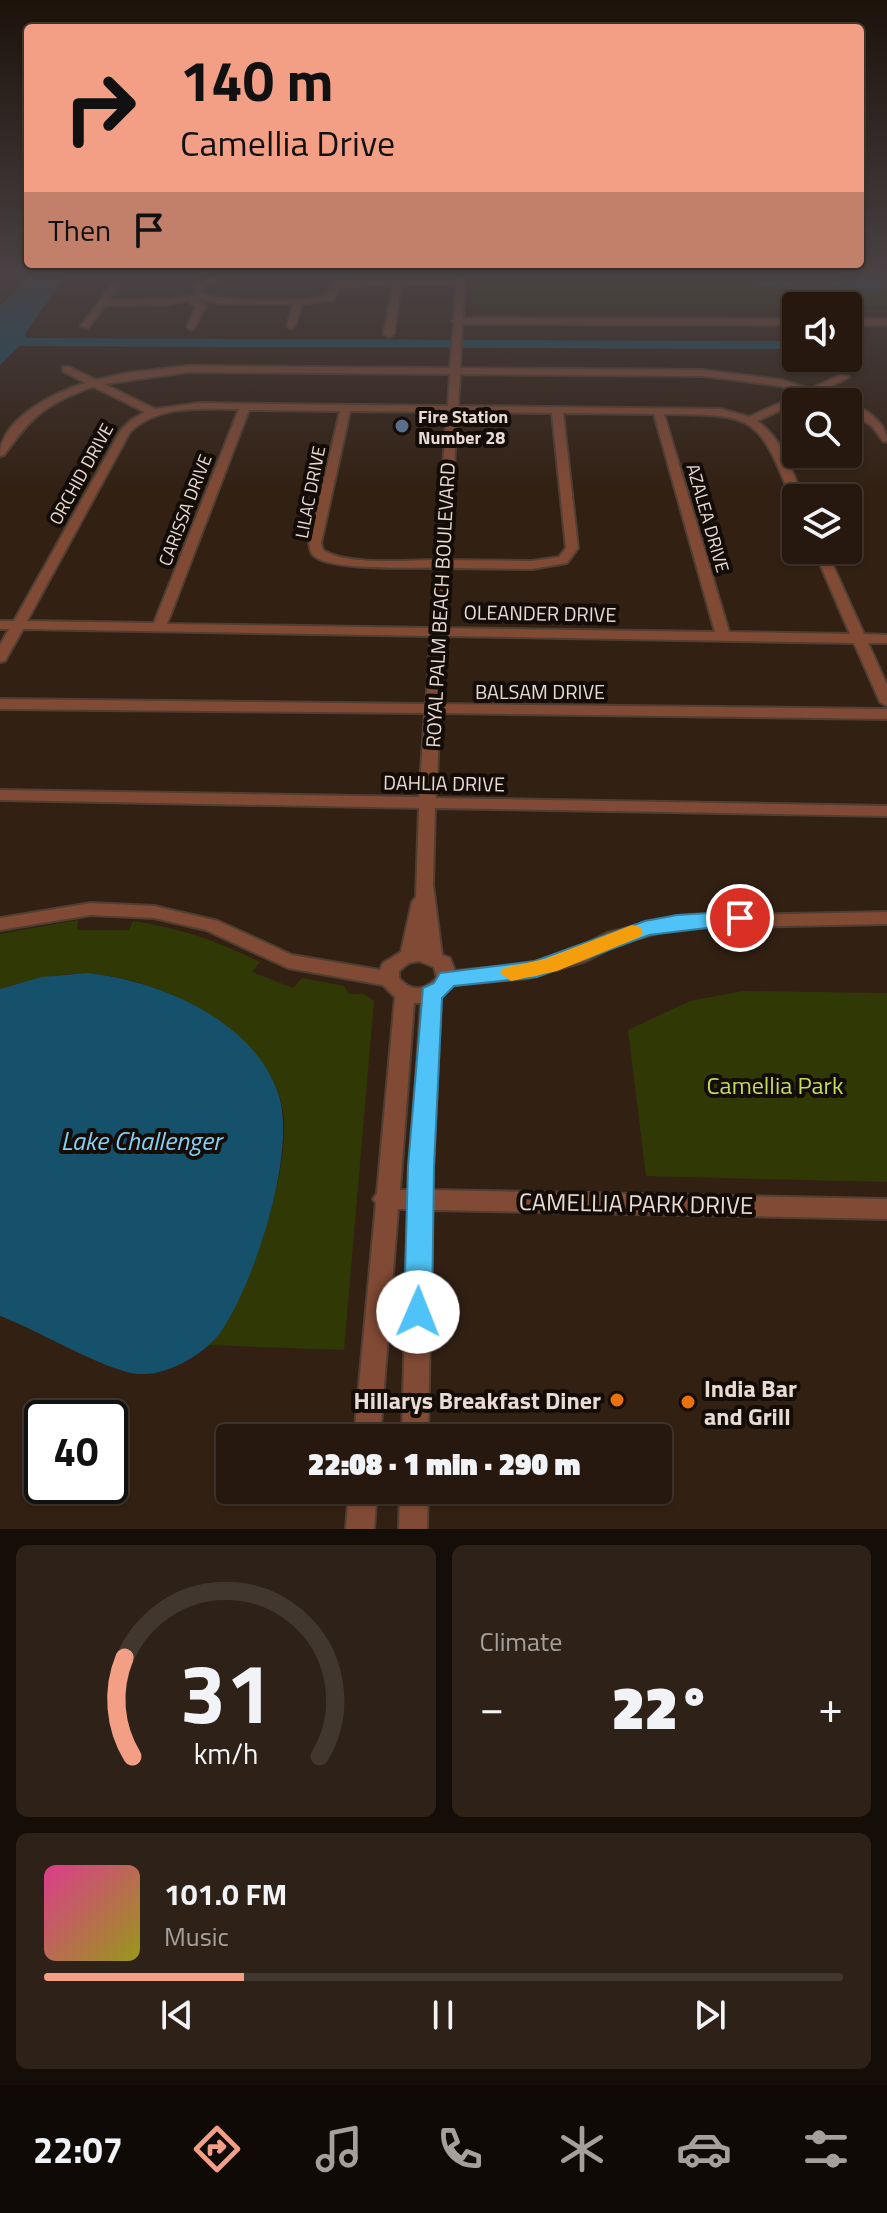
<!DOCTYPE html>
<meta charset="utf-8">
<style>
:root{--surface:#26180e;--page:#2e2117;--text:#f1f3f6;--muted:#a4a09e;--line:#42372e;--accent:#f39f85}
body{margin:0;font-family:"Titillium Web",sans-serif;background:var(--page);color:var(--text);height:100vh;display:flex;flex-direction:column;font-size:30px;white-space:nowrap}
*{box-sizing:border-box;margin:0}
p{font-size:26px;color:var(--muted)}
.icon{flex:none;width:44px;height:44px;fill:none;stroke:currentColor;stroke-width:2;stroke-linecap:round;stroke-linejoin:round}
.map{position:relative;height:1529px;overflow:hidden}
.side{display:flex;flex-direction:column;gap:16px;padding:16px;background:#150d08;flex:1}
.side>*{flex:none}
.hud{position:absolute;left:24px;top:24px;width:840px;height:244px;border-radius:8px;box-shadow:0 2px 6px #0004,0 0 0 2px var(--line);background:#f39f85;color:#111;overflow:hidden}
.controls{position:absolute;left:782px;top:292px;display:grid;gap:16px}
.controls a{display:grid;place-items:center;width:80px;height:80px;border-radius:8px;background:var(--surface);box-shadow:0 2px 6px #0004,0 0 0 2px var(--line);font-size:40px}
.speed{position:absolute;left:24px;top:1400px;display:flex;gap:16px;font-size:40px;font-weight:700;text-align:center}
.speed>*{display:grid;place-content:center;width:104px;height:104px;border-radius:50%;background:var(--surface);box-shadow:0 2px 6px #0004,0 0 0 2px var(--line);line-height:1}
.speed .limit{border:4px solid #111;border-radius:12px;background:#fff;color:#111}
.pin{position:absolute;display:grid;place-items:center;width:68px;height:68px;color:#fff;margin:-34px;border:4px solid #fff;border-radius:50%;box-shadow:0 2px 8px #0007}
.me{position:absolute;width:88px;margin:-44px;rotate:1deg;stroke-linejoin:round;filter:drop-shadow(0 0 6px #0008)}
.turn{display:flex;align-items:center;gap:28px;height:168px;padding:0 24px;font-size:36px}
.turn .icon{width:104px;height:104px;stroke-width:2.5}
.turn b{display:block;font-size:56px;line-height:68px}
.then{display:flex;align-items:center;height:76px;padding:0 24px;background:#0003;gap:16px;font-size:30px}
.big{font-size:60px;font-weight:800;line-height:1.1}
.side .card{flex:1;display:flex;flex-direction:column;justify-content:center;gap:12px;min-width:0;padding:0 28px;border-radius:12px;background:var(--page)}
.side .dial{align-items:center;gap:0}
.dial svg{height:208px;overflow:visible;fill:none;stroke:var(--line);stroke-width:7;stroke-linecap:round;text-anchor:middle}
.dial text{fill:var(--text);stroke:none}
.song{display:flex;align-items:center;gap:24px}
.cover{width:96px;height:96px;border-radius:12px;background:linear-gradient(135deg,hsl(330 70% 55%),hsl(60 70% 35%))}
.played{height:8px;border-radius:4px;background:linear-gradient(90deg,var(--accent) 25%,var(--line) 25%)}
.keys{display:flex;justify-content:space-around;direction:ltr}
.heat{display:flex;justify-content:space-between;align-items:center;font-size:44px;direction:ltr}
.side .tiles{flex:1;display:grid;gap:16px;grid-template-columns:1fr 1fr}
.card:last-child{grid-column:span 2}
.trip{position:absolute;left:216px;top:1424px;width:456px;height:80px;border-radius:8px;background:var(--surface);box-shadow:0 2px 6px #0004,0 0 0 2px var(--line);font-weight:800;line-height:80px;text-align:center}
.tab-bar{display:flex;height:128px;justify-content:space-around;align-items:center;background:#0f0a06;color:var(--muted)}
.tab-bar .icon{width:56px;height:56px}
.tab-bar .on{color:var(--accent)}
.tab-bar b{font-size:36px;color:var(--text)}
.map>svg:first-child{display:block}
.green{fill:#303905}
.water{fill:#16516b}
.lines{fill:none;stroke-linecap:round;stroke-linejoin:round}
.minor-casing{stroke:#4f3e32;stroke-width:4}
.minor{fill:#814a35;fill-rule:evenodd}
.route{fill:#4fc3f7;stroke:#337fa1;stroke-width:2}
.slow{fill:#f59e0b}
.service-dot{fill:#5c6f8a;stroke:#140c07;stroke-width:3}
.food-dot{fill:#e8710a;stroke:#140c07;stroke-width:3}
.labels{text-anchor:middle;dominant-baseline:central;stroke-width:8;stroke-linejoin:round;paint-order:stroke}
.far-poi-label{font-size:18px;font-weight:bold;fill:#e8dbd3;stroke:#140c07;text-anchor:start}
.far-street-label{font-size:18px;fill:#e8dbd3;stroke:#140c07}
.street-label{font-size:20px;fill:#e8dbd3;stroke:#140c07}
.near-park-label{font-size:24px;fill:#c2db60;stroke:#140c07}
.near-street-label{font-size:24px;fill:#e8dbd3;stroke:#140c07}
.near-poi-label{font-size:24px;font-weight:bold;fill:#e8dbd3;stroke:#140c07;text-anchor:start}
.near-water-label{font-size:26px;font-style:italic;fill:#85cff4;stroke:#140c07}
</style>
<div class="map">
<svg width="887" height="1529" viewBox="0 0 887 1529">
<rect width="100%" height="100%" fill="#322013"/>
<!-- green -->
<path class="green" d="M 474,277 L 887,277 L 887,306 L 471,305 Z
M 78,920 L 77,930 L 129,930 L 133,921 C 179,928 218,941 260,962 L 252,972 L 293,988 L 302,978 L 344,986 L 349,994 L 364,994 L 374,1001 L 344,1350 L 208,1345 C 236,1316 252,1270 264,1232 C 275,1196 286,1157 284,1119 C 279,1038 161,976 89,974 C 59,972 29,981 0,989 L 0,934 Z
M 743,991 L 887,993 L 887,1182 L 646,1176 L 628,1030 L 690,1001 Z"/>
<!-- water -->
<path class="water" d="M 28,277 L 64,277 L 25,334 L 26,338 L 771,341 L 796,341 L 796,349 L 19,346 L 0,365 L 0,306 Z
M 842,277 L 887,277 L 887,286 L 857,297 L 754,285 C 783,272 817,298 842,277 Z
M 87,973 C 158,980 253,1020 278,1093 C 298,1149 255,1281 222,1330 C 207,1353 168,1376 139,1374 C 107,1372 36,1329 0,1316 L 0,989 L 42,977 Z"/>
<g class="lines">
<!-- minor casing -->
<g class="minor-casing">
<path id="minor" d="M 215,277 L 226,277 L 205,286 L 202,290 L 205,295 C 240,301 292,304 327,296 L 334,283 L 347,280 L 457,280 L 457,277 L 465,277 L 463,318 L 796,319 L 796,325 L 462,324 L 460,368 L 703,370 L 782,380 L 810,389 L 841,375 L 849,377 L 820,392 L 846,402 L 831,402 L 811,396 L 757,421 C 783,439 791,469 803,498 L 796,498 L 796,501 L 791,498 C 758,414 753,415 664,414 L 729,632 L 850,634 L 814,550 L 826,550 L 864,634 L 887,635 L 887,643 L 868,643 L 887,685 L 887,706 L 880,702 L 854,643 L 445,636 L 441,704 L 887,709 L 887,719 L 440,713 L 436,798 L 887,806 L 887,816 L 435,808 L 433,885 L 442,955 L 450,958 L 455,971 L 528,964 L 572,951 L 607,933 L 677,916 L 887,912 L 887,924 L 677,928 L 620,943 L 586,961 L 528,978 L 453,985 L 441,997 L 432,1190 L 887,1199 L 887,1219 L 432,1210 L 428,1438 L 402,1438 L 408,1209 L 398,1209 L 380,1438 L 354,1438 L 376,1203 L 373,1199 L 377,1193 L 395,997 L 383,985 L 288,968 L 206,930 L 154,918 L 91,915 L 0,930 L 0,918 L 91,903 L 154,906 L 218,921 L 292,955 L 380,970 L 383,963 L 401,952 L 412,902 L 416,897 L 419,808 L 0,800 L 0,790 L 419,797 L 425,713 L 0,709 L 0,699 L 426,704 L 431,636 L 23,629 L 5,661 L 0,662 L 0,645 L 9,629 L 0,629 L 0,621 L 14,621 L 121,430 L 131,420 L 145,412 L 94,387 L 89,388 C 44,405 31,417 4,455 L 0,456 C 0,419 55,392 86,383 L 63,371 L 63,367 L 69,367 L 96,380 L 127,373 L 188,366 L 450,368 L 454,323 L 452,321 L 454,319 L 456,284 L 401,284 L 394,334 L 389,337 L 384,334 L 393,284 L 340,287 L 333,300 L 302,304 L 295,326 L 291,329 L 287,326 L 293,304 L 224,304 L 198,300 L 205,306 L 195,327 L 191,330 L 187,327 L 196,307 L 188,301 L 166,305 L 105,306 L 88,328 L 81,326 L 113,283 L 120,285 L 109,300 L 166,299 L 197,295 L 194,290 L 199,282 ZM 188,372 L 450,374 L 448,406 L 200,403 L 155,409 L 104,384 ZM 460,374 L 703,376 L 781,386 L 802,393 L 749,417 L 721,409 L 458,406 ZM 239,409 L 154,623 L 27,621 L 130,432 C 159,404 201,409 239,409 ZM 249,410 L 340,411 L 309,543 C 310,547 310,552 313,555 C 327,571 412,567 436,568 L 432,628 L 167,624 ZM 350,411 L 447,412 L 436,560 C 407,560 347,566 323,550 L 321,543 ZM 457,412 L 552,413 L 566,548 L 559,557 L 532,561 L 449,560 ZM 563,413 L 654,414 L 715,632 L 445,628 L 449,568 L 532,569 L 567,563 L 578,548 ZM 419,961 L 434,967 L 437,978 C 424,991 411,992 399,978 L 399,971 L 409,963 ZM 414,1003 L 421,1003 L 409,1190 L 400,1190 Z
M 848,319 L 887,319 L 887,325 L 848,325 Z
M 848,402 C 865,409 887,422 887,442 L 883,441 L 872,426 L 848,410 Z
M 349,1490 L 377,1490 L 374,1529 L 346,1529 Z
M 400,1490 L 428,1490 L 427,1529 L 399,1529 Z"/>
</g>
<!-- minor -->
<use href="#minor" class="minor"/>
</g>
<!-- sky -->
<linearGradient id="sky" x2="0" y2="1"><stop stop-color="#1c120a"/><stop offset="0.56" stop-color="#494244"/><stop offset="1" stop-color="#494244" stop-opacity="0"/></linearGradient>
<rect width="887" height="491" fill="url(#sky)"/>
<!-- route -->
<path class="route" d="M 740,911 L 748,913 L 751,918 L 748,923 L 649,935 L 537,977 L 454,986 L 442,998 L 434,1166 L 432,1312 L 428,1321 L 418,1325 L 408,1321 L 404,1312 L 408,1166 L 423,988 L 434,983 L 440,973 L 535,961 L 645,921 L 677,915 Z"/>
<!-- slow -->
<path class="slow" d="M 632,925 L 640,927 L 643,932 L 640,937 L 557,971 L 511,981 L 500,973 L 503,968 L 545,959 Z"/>
<!-- markers -->
<circle class="service-dot" cx="402" cy="426" r="8"/>
<g class="food-dot">
<circle cx="617" cy="1400" r="8"/>
<circle cx="688" cy="1402" r="8"/>
</g>
<g class="labels">
<!-- far-poi labels -->
<g class="far-poi-label">
<text x="418" y="416">Fire Station<tspan x="418" dy="21">Number 28</tspan></text>
</g>
<!-- far-street labels -->
<g class="far-street-label">
<text transform="translate(81 474) rotate(-61)">ORCHID DRIVE</text>
<text transform="translate(310 492) rotate(-79)">LILAC DRIVE</text>
<text transform="translate(185 510) rotate(-69)">CARISSA DRIVE</text>
<text transform="translate(708 518) rotate(74)">AZALEA DRIVE</text>
</g>
<!-- street labels -->
<g class="street-label">
<text transform="translate(440 605) rotate(-87)">ROYAL PALM BEACH BOULEVARD</text>
<text transform="translate(540 613) rotate(1)">OLEANDER DRIVE</text>
<text x="540" y="691">BALSAM DRIVE</text>
<text transform="translate(444 783) rotate(1)">DAHLIA DRIVE</text>
</g>
<!-- near-park labels -->
<g class="near-park-label">
<text x="775" y="1085">Camellia Park</text>
</g>
<!-- near-street labels -->
<g class="near-street-label">
<text transform="translate(636 1203) rotate(1)">CAMELLIA PARK DRIVE</text>
</g>
<!-- near-poi labels -->
<g class="near-poi-label">
<text x="704" y="1388">India Bar<tspan x="704" dy="28">and Grill</tspan></text>
<text x="601" y="1400" text-anchor="end">Hillarys Breakfast Diner</text>
</g>
<!-- near-water labels -->
<g class="near-water-label">
<text x="141" y="1140">Lake Challenger</text>
</g>
</g>
</svg>
<div class="controls">
<a><svg class="icon" aria-label="sound" viewBox="0 0 24 24"><path d="M4 9h4l5-4v14l-5-4H4zM17 9q2 3 0 6"/></svg></a>
<a><svg class="icon" aria-label="search" viewBox="0 0 24 24"><circle cx="10" cy="10" r="6"/><path d="M15 15l6 6"/></svg></a>
<a><svg class="icon" aria-label="layers" viewBox="0 0 24 24"><path d="M12 4l9 5-9 5-9-5zM3 14l9 5 9-5"/></svg></a>
</div>
<div class="speed"><div class="limit">40</div></div>
<div class="pin" style="left:740px;top:918px;background:#d93025"><svg class="icon" aria-label="arrive" viewBox="0 0 24 24"><path d="M6 21V4h12l-3 4 3 4H6"/></svg></div>
<svg class="me" style="left:418px;top:1312px" viewBox="-20 -20 40 40"><circle r="19" fill="#fff"/><path d="M0-13L10 11 0 6-10 11z" fill="#4fc3f7"/></svg>
<div class="trip">22:08 · 1 min · 290 m</div>
<div class="hud">
<div class="turn"><svg class="icon" aria-label="right" viewBox="0 0 24 24"><path d="M7 20v-9h11M14 6l5 5-5 5"/></svg><div><b>140 m</b>Camellia Drive</div></div>
<div class="then">Then<svg class="icon" aria-label="arrive" viewBox="0 0 24 24"><path d="M6 21V4h12l-3 4 3 4H6"/></svg></div>
</div>
</div>
<section class="side">
<div class="tiles">
<div class="card dial"><svg viewBox="0 0 100 80">
<path d="M14 69A42 42 0 1 1 86 69"/>
<path d="M14 69A42 42 0 0 1 11 31" stroke="#f39f85"/>
<text x="50" y="56" font-size="32" font-weight="700">31</text>
<text x="50" y="72" font-size="11">km/h</text>
</svg></div>
<div class="card"><p>Climate</p>
<div class="heat"><a>−</a><b class="big">22°</b><a>+</a></div>
</div>
<div class="card">
<div class="song"><i class="cover"></i><div><b>101.0 FM</b><p>Music</p></div></div>
<div class="played"></div>
<div class="keys"><svg class="icon" aria-label="previous" viewBox="0 0 24 24"><path d="M18 5L8 12l10 7zM5 5v14"/></svg><svg class="icon" aria-label="pause" viewBox="0 0 24 24"><path d="M8 5v14M16 5v14"/></svg><svg class="icon" aria-label="next" viewBox="0 0 24 24"><path d="M6 5l10 7-10 7zM19 5v14"/></svg></div>
</div>
</div>
</section>
<nav class="tab-bar">
<b>22:07</b>
<svg class="icon on" aria-label="directions" viewBox="0 0 24 24"><path d="M12 3l9 9-9 9-9-9zM9 14v-3h6M13 9l2 2-2 2"/></svg>
<svg class="icon" aria-label="music" viewBox="0 0 24 24"><path d="M9 18V5l10-2v13"/><circle cx="6" cy="18" r="3"/><circle cx="16" cy="16" r="3"/></svg>
<svg class="icon" aria-label="phone" viewBox="0 0 24 24"><path d="M5 4h4l2 5-3 2q2 4 5 5l2-3 5 2v4C11 20 4 13 5 4z"/></svg>
<svg class="icon" aria-label="climate" viewBox="0 0 24 24"><path d="M12 3v18M4 7l16 10M4 17L20 7"/></svg>
<svg class="icon" aria-label="car" viewBox="0 0 24 24"><path d="M5 17H2v-5l4-1 3-4h7l3 4 3 1v5h-3M9 17h6M6 11h13"/><circle cx="7" cy="17" r="2"/><circle cx="17" cy="17" r="2"/></svg>
<svg class="icon" aria-label="filters" viewBox="0 0 24 24"><path d="M4 7h16M4 17h16"/><circle cx="9" cy="7" r="2"/><circle cx="15" cy="17" r="2"/></svg>
</nav>
